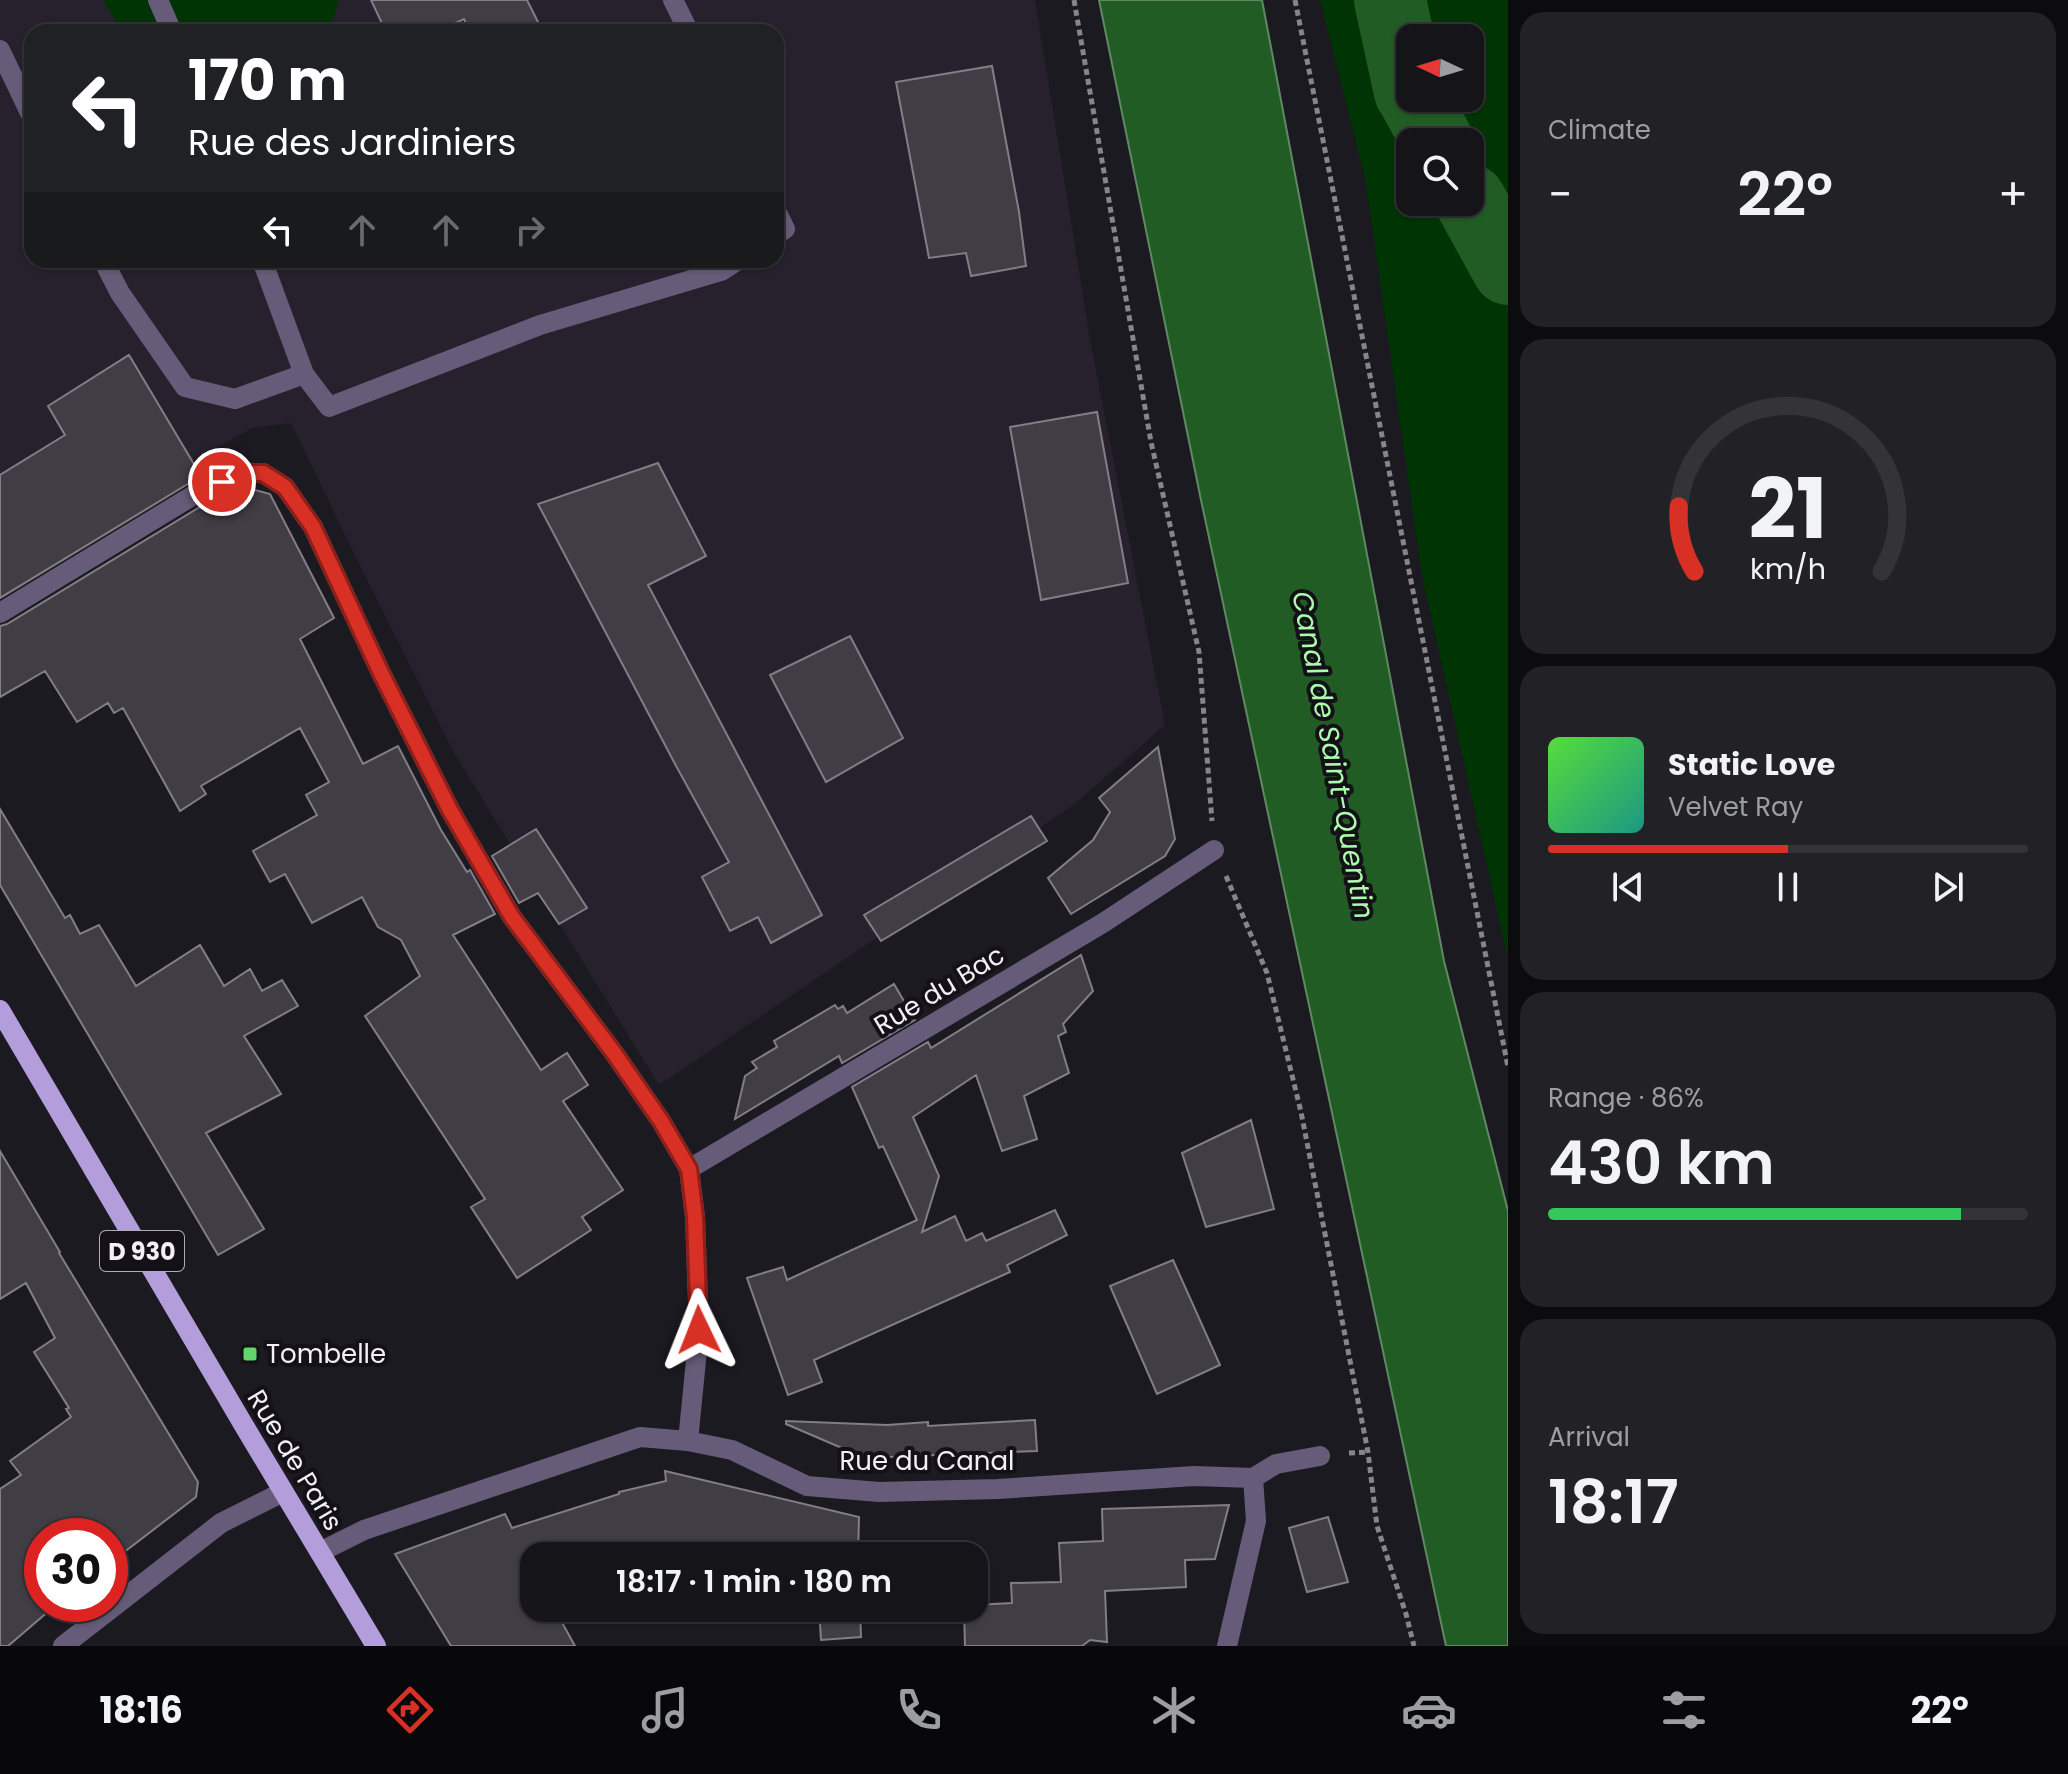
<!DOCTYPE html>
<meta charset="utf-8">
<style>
:root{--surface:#151419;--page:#222126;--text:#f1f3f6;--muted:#9d9ea2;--line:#343338;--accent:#d93025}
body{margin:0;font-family:Poppins,sans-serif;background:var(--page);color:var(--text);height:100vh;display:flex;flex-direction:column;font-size:30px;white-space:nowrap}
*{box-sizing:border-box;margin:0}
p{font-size:26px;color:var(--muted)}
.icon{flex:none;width:44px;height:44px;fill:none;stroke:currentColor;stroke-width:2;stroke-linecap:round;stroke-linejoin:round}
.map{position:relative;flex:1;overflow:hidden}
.side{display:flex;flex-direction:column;gap:12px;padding:12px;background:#0c0b0e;width:560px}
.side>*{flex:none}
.banner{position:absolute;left:24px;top:24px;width:760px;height:244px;border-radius:24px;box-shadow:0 2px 6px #0004,0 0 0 2px var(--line);background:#202124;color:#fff;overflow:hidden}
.needle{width:52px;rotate:274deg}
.fabs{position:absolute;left:1396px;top:24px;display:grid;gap:16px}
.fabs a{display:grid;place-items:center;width:88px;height:88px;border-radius:16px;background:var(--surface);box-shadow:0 2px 6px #0004,0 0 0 2px var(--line);font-size:40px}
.speed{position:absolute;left:24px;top:1518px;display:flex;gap:16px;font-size:40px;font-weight:700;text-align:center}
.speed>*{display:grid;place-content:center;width:104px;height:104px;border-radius:50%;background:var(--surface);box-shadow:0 2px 6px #0004,0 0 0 2px var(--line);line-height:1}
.speed .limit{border:12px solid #d22;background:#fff;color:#111}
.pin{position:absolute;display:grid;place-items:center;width:68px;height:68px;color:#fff;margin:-34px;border:4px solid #fff;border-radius:50%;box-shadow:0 2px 8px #0007}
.me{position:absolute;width:88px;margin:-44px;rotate:358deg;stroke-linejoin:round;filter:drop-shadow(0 0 6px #0008)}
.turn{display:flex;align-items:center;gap:28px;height:168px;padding:0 32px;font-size:36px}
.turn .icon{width:104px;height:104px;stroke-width:2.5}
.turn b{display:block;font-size:56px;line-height:68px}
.lanes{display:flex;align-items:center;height:76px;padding:0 32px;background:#0003;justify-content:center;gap:40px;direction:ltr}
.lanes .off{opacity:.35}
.big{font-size:60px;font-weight:600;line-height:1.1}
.side .tile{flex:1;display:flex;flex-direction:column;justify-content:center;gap:12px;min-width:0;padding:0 28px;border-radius:24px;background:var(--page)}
.side .dial{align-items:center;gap:0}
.dial svg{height:208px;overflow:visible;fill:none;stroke:var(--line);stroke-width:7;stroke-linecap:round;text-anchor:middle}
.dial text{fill:var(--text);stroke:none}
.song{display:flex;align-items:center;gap:24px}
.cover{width:96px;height:96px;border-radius:12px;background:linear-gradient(135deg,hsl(110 70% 55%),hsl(170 70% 35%))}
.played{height:8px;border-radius:4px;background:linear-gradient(90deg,var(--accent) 50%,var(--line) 50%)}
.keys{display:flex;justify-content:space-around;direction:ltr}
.heat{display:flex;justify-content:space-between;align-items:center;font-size:44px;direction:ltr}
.charge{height:12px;border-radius:6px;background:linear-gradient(90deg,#34c759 86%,var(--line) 0)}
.trip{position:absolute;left:520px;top:1542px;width:468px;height:80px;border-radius:24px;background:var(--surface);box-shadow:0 2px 6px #0004,0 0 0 2px var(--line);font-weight:600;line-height:80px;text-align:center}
.dock{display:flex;height:128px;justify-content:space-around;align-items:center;background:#08080a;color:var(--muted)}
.dock .icon{width:56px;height:56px}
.dock .on{color:var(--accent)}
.dock b{font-size:36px;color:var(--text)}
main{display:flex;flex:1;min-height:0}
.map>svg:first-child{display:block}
.built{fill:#26212d;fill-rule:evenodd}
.green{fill:#003404;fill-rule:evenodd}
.water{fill:#225c25;stroke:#608863;stroke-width:2}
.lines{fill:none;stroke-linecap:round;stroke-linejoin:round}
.river{stroke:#225c25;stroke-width:72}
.building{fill:#403d45;stroke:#817e87;stroke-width:2}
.path{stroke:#87858b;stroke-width:5;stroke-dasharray:6 4;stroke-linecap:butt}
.minor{stroke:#665c79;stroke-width:20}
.major{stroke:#b39dda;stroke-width:20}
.route-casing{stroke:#8d1f18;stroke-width:20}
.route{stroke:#d93025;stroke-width:14}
.poi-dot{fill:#63d469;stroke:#131117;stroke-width:3}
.labels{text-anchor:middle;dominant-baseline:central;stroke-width:8;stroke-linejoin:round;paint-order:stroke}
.shield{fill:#131117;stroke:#afadb2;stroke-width:2}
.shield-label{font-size:24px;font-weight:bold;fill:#f2f0f5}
.street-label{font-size:26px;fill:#f2f0f5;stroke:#131117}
.poi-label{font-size:26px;fill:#f2f0f5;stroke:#131117;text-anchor:start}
.water-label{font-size:28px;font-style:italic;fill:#abfcab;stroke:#131117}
</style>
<main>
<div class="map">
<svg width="1508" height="1646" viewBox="0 0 1508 1646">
<rect width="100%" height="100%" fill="#1c1a21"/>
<!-- built -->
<path class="built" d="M 0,0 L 1035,0 L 1090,339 L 1165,725 L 1076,803 L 659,1085 L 454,753 L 361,568 L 291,423 L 252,428 L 0,569 ZM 32,32 L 776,32 L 776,260 L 32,260 Z"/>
<!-- green -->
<path class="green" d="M 103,0 L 339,0 L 329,30 L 323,32 L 122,32 Z
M 1320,0 L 1508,0 L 1508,960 L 1422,576 L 1366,183 ZM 1410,38 L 1470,38 L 1470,98 L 1410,98 ZM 1410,142 L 1470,142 L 1470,202 L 1410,202 Z"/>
<!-- water -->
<path class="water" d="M 1099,0 L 1262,0 L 1444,961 L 1508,1211 L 1508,1646 L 1446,1646 L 1201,500 Z"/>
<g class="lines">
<!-- river -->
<path class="river" d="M 1390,0 L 1410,92
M 1414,98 L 1438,142
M 1470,200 L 1508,269"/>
</g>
<!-- building -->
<path class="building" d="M 371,0 L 527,0 L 543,32 L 470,32 L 464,19 L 435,32 L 386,32 Z
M 992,66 L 1019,212 L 1026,266 L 971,276 L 966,253 L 929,258 L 896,82 Z
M 129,355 L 201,476 L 0,598 L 0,475 L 65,435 L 48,406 Z
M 1097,412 L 1128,583 L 1041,600 L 1010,427 Z
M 658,463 L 706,556 L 648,585 L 822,915 L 771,943 L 758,917 L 730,931 L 702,877 L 729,862 L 675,764 L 538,504 Z
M 255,490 L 270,494 L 334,618 L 300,639 L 363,764 L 398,746 L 441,830 L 467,872 L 470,870 L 495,914 L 453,935 L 541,1070 L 567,1053 L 588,1085 L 563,1101 L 623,1190 L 582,1217 L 591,1230 L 517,1278 L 471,1207 L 485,1199 L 365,1016 L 420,976 L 401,940 L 378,927 L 362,897 L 312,923 L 285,874 L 270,882 L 253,851 L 317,815 L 306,795 L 329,782 L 300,728 L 201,786 L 206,794 L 180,811 L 123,708 L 114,713 L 108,703 L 77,722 L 45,671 L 0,697 L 0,626 L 7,624 L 208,502 L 215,499 L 221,509 L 224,509 Z
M 850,636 L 903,738 L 826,782 L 770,675 Z
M 1158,747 L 1175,839 L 1165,856 L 1071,914 L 1048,878 L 1093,840 L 1110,812 L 1099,798 Z
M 0,809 L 65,918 L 70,915 L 80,934 L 99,925 L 136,986 L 200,945 L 224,986 L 250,969 L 262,991 L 282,980 L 298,1006 L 244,1036 L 281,1094 L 206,1133 L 264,1229 L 218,1255 L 0,885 Z
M 1031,816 L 1047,841 L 881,941 L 864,915 Z
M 536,829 L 587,908 L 559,924 L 538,893 L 519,903 L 492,856 Z
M 1081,955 L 1093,991 L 1063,1024 L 1066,1032 L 1058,1036 L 1069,1073 L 1024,1096 L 1037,1139 L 1002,1151 L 976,1075 L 913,1117 L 939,1176 L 922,1232 L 955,1216 L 966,1241 L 982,1233 L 986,1241 L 1055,1210 L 1067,1235 L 1007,1265 L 1010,1272 L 814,1360 L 822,1382 L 788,1395 L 747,1278 L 783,1267 L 787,1280 L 917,1220 L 883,1146 L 879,1148 L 852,1087 L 928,1042 L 931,1048 Z
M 894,984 L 915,1020 L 842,1063 L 839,1056 L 735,1119 L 745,1076 L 757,1068 L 752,1062 L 777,1047 L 774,1041 L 835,1005 L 838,1009 L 843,1006 L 847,1013 Z
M 1251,1120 L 1274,1209 L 1206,1227 L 1182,1153 Z
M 0,1151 L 60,1252 L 59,1253 L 198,1482 L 196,1497 L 110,1563 L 110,1536 L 42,1536 L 42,1604 L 57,1604 L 8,1646 L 0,1646 L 0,1489 L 21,1475 L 10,1461 L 71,1417 L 66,1409 L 69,1408 L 34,1352 L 55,1338 L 26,1283 L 0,1299 Z
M 1173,1260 L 1220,1365 L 1157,1394 L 1110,1286 Z
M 1035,1420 L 1037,1451 L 865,1458 L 786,1424 L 786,1421 L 887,1425 L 928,1422 L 928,1426 Z
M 665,1471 L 859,1517 L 858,1556 L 524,1556 L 534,1573 L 534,1608 L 554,1608 L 575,1646 L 451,1646 L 395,1554 L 505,1514 L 512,1528 L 619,1494 L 619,1492 L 666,1481 Z
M 1229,1505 L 1215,1559 L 1185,1560 L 1186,1587 L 1105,1591 L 1107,1642 L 1090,1640 L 1082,1646 L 965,1646 L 964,1608 L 974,1608 L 974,1605 L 1012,1603 L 1011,1583 L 1061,1582 L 1059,1543 L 1103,1541 L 1102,1509 Z
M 1328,1517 L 1348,1582 L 1307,1592 L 1289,1528 Z
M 819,1608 L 860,1608 L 861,1637 L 821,1640 Z"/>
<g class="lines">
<!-- path -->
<path class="path" d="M 1074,0 L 1151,442 L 1199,652 L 1212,821
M 1295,0 L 1508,1067
M 1226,876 L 1267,973 L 1301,1112 L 1368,1452 L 1377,1526 L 1406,1614 L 1414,1646
M 1349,1453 L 1368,1452"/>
<!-- minor -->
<path class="minor" d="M 158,0 L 172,32
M 673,0 L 689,32
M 0,50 L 32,117
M 776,211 L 785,229 L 776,235
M 103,260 L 120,293 L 185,387 L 235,399 L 304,374
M 262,260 L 304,374 L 329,407 L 540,325 L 721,271 L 738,260
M 0,613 L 202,490 L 242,473 L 263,473 L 285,487 L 313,527 L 381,673 L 450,810 L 512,917 L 614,1053 L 661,1121 L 689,1169 L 695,1217 L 699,1330 L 688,1441
M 689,1169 L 1103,923 L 1214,850
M 320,1552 L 364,1530 L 640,1437 L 688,1441 L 732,1450 L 807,1486 L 879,1492 L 998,1489 L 1194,1476 L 1253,1478 L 1276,1464 L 1320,1456
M 63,1646 L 221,1523 L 283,1492
M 1227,1646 L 1256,1521 L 1253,1478"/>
<!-- major -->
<path class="major" d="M 0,1010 L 243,1424 L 376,1646"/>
</g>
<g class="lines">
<!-- route casing -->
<g class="route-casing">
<path id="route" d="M 222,482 L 242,473 L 263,473 L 285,487 L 313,527 L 381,673 L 450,810 L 512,917 L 614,1053 L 661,1121 L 689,1169 L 695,1217 L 699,1330"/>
</g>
<!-- route -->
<use href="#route" class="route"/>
</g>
<!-- markers -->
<rect class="poi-dot" x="242" y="1346" width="16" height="16" rx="4"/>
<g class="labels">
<!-- shield labels -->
<rect class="shield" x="100" y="1231" width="84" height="40" rx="6"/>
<g class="shield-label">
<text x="142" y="1251">D 930</text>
</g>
<!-- street labels -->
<g class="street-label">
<text transform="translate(939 990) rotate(-31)">Rue du Bac</text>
<text transform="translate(295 1460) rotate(59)">Rue de Paris</text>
<text x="927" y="1461">Rue du Canal</text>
</g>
<!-- poi labels -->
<g class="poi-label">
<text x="266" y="1354">Tombelle</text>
</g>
<!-- water labels -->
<g class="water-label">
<text transform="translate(1333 755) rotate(79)">Canal de Saint-Quentin</text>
</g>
</g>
</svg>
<div class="fabs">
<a><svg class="needle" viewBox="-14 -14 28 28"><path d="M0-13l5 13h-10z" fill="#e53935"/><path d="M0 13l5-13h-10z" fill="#9d9ea2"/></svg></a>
<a><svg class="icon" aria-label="search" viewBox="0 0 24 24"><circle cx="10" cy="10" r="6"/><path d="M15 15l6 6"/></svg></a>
</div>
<div class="speed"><div class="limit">30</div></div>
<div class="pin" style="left:222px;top:482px;background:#d93025"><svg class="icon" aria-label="arrive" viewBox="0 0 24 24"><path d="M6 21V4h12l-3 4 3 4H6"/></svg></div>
<svg class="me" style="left:699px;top:1330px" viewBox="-20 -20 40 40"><path d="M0-17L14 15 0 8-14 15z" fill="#d93025" stroke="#fff" stroke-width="4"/></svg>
<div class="trip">18:17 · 1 min · 180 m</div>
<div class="banner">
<div class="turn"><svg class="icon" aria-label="left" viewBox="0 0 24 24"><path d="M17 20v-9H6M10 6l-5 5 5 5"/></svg><div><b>170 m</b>Rue des Jardiniers</div></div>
<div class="lanes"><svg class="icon" aria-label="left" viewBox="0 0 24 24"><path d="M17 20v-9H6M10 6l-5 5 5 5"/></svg><svg class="icon off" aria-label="ahead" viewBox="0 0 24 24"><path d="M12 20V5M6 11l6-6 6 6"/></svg><svg class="icon off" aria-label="ahead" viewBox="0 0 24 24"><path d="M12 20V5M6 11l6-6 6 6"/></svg><svg class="icon off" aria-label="right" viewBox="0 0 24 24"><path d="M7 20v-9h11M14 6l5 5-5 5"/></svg></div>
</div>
</div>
<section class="side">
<div class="tile"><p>Climate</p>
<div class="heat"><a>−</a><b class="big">22°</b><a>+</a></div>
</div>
<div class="tile dial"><svg viewBox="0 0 100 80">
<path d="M14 69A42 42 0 1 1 86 69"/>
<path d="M14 69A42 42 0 0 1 8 44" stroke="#d93025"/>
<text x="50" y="56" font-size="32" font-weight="700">21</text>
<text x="50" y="72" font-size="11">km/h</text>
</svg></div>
<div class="tile">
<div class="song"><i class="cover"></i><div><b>Static Love</b><p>Velvet Ray</p></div></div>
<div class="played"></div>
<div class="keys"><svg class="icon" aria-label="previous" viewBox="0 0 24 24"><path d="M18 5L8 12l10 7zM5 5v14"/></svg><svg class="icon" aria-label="pause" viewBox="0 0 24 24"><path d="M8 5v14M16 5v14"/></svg><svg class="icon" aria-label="next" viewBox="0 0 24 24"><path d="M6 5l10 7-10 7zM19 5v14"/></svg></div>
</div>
<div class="tile"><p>Range · 86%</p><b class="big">430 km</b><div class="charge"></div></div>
<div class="tile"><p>Arrival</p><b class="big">18:17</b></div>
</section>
</main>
<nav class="dock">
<b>18:16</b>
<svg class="icon on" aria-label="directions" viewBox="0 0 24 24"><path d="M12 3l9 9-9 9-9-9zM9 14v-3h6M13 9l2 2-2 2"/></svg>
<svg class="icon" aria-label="music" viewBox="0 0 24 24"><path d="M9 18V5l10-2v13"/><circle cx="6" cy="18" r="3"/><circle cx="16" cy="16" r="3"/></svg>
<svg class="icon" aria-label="phone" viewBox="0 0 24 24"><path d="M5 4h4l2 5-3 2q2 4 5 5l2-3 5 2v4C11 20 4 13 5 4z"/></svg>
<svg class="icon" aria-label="climate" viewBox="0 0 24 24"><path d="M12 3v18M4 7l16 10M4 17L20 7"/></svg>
<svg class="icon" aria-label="car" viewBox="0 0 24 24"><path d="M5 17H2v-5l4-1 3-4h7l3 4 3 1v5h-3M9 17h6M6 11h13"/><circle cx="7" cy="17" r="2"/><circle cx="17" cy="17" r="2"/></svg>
<svg class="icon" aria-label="filters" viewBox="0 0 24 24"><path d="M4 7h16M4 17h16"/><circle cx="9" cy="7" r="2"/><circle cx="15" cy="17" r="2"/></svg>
<b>22°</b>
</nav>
